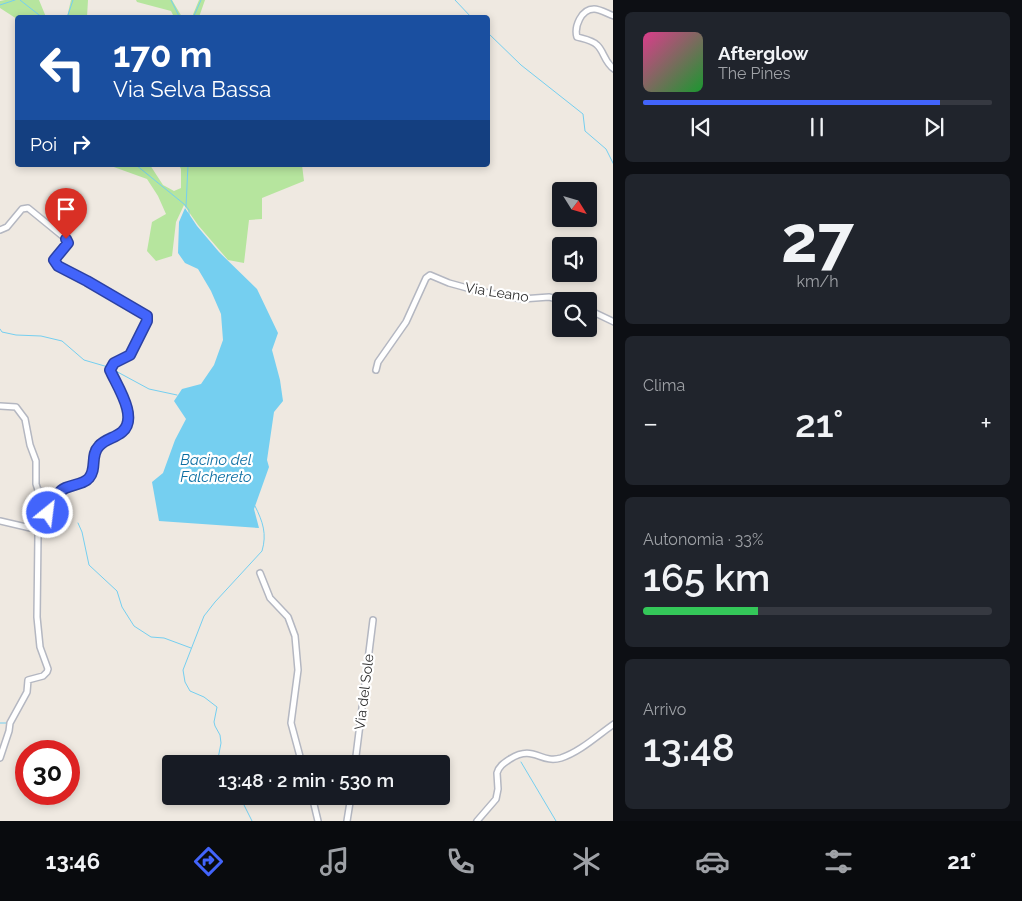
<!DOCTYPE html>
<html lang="it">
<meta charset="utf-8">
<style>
:root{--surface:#171b24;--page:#20242c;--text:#f1f3f6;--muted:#9ea1a6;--line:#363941;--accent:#4264fb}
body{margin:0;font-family:Raleway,sans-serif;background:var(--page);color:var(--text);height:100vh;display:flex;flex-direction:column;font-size:19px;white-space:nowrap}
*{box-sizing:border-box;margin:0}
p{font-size:16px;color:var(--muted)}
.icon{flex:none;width:28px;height:28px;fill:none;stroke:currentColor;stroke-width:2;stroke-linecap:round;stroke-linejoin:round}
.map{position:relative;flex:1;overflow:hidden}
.sheet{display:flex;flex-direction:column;gap:12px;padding:12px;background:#0d0f14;width:409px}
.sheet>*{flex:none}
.top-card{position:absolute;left:15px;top:15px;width:475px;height:152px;border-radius:5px;box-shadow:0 2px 8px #0003;background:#1a4fa0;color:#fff;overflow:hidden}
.needle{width:32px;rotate:127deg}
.fabs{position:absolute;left:552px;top:182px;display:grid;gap:10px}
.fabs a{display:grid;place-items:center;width:45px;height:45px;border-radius:5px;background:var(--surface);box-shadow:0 2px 8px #0003;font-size:25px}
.speed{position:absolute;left:15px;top:740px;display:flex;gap:10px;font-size:25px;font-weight:700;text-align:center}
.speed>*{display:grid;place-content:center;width:65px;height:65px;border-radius:50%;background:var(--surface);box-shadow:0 2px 8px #0003;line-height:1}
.speed .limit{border:8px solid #d22;background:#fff;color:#111}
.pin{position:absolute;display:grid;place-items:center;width:42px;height:42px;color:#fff;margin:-51px -21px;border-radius:50% 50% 50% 0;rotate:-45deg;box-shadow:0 0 5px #0007}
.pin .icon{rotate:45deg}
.me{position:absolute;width:55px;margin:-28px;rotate:29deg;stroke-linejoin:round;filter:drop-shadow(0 0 4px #0008)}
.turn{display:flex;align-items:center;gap:18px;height:105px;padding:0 15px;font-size:22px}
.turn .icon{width:65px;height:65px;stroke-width:2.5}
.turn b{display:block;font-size:35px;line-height:42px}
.then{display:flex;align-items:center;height:48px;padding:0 15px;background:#0003;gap:10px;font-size:19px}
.big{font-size:38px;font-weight:600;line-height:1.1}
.sheet .tile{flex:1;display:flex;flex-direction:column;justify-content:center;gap:8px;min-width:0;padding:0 18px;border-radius:8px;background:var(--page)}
.sheet .dial{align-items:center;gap:0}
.dial b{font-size:65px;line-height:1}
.song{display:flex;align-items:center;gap:15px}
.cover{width:60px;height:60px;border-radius:8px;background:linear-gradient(135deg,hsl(330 70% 55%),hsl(130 70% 35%))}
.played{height:5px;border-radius:2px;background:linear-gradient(90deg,var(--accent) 85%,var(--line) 85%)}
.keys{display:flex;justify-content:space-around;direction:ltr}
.heat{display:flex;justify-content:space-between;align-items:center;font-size:28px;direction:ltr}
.charge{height:8px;border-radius:4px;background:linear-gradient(90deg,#34c759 33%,var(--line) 0)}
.trip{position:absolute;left:162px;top:755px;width:288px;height:50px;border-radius:5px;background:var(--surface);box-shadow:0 2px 8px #0003;font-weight:600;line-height:50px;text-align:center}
.tab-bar{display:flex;height:80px;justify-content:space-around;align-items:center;background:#090b0e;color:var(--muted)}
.tab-bar .icon{width:35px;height:35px}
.tab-bar .on{color:var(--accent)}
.tab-bar b{font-size:22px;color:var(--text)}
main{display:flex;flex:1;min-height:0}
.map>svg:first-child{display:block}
.green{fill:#b6e59e}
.water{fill:#75cff0}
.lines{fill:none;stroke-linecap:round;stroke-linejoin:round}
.stream{stroke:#75cff0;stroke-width:1}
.minor-casing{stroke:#b4b7c1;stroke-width:8}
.minor{stroke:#fff;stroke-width:5}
.route-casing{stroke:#2b41a3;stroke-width:12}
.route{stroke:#4264fb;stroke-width:9}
.labels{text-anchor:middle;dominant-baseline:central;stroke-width:4.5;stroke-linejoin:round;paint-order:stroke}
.street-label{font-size:14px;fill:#2e2e2e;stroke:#fff}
.water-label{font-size:15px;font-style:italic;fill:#0d6fa3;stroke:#fff}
</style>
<main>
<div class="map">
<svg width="614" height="821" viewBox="0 0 614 821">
<rect width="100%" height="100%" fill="#efe9e1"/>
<!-- green -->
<path class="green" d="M 5,0 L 39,0 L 46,17 L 18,18 L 17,19 L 0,8 L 0,1 Z
M 71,0 L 88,0 L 87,17 L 67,17 Z
M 136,0 L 172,0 L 182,17 L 174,17 L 171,11 L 137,2 Z
M 199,0 L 205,0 L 199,17 L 192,17 Z
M 99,165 L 150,165 L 163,185 L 174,191 L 181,188 L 181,169 L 179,165 L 302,165 L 304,181 L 262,198 L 262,219 L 249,220 L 244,263 L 228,260 L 198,225 L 184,205 L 176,222 L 172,256 L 156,261 L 147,251 L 152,222 L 166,214 L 158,196 L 147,179 L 111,166 Z"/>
<!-- water -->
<path class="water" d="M 185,208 L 197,226 L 219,252 L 257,289 L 278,333 L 272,350 L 280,380 L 283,401 L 274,412 L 267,460 L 269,467 L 254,509 L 259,528 L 159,521 L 152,482 L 163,473 L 175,440 L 186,419 L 174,401 L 182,389 L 201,384 L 214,365 L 223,340 L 221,314 L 211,291 L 198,269 L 185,263 L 178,253 L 179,222 Z"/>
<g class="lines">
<!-- stream -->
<path class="stream" d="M 20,0 L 43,18
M 171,0 L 180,18
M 455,0 L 472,18
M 0,5 L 15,0
M 67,18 L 73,0
M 193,18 L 201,0
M 488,33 L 521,65 L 583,114 L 585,131 L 606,149 L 614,165
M 136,165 L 184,204 L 189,210 L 189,215
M 186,207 L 188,165
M 0,329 L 2,332 L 16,335 L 41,336 L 62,341 L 84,360 L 108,367
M 112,369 L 149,389 L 177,395
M 78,523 L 82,532 L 89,565 L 117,591 L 122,607 L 134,626 L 151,637 L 164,638 L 191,648
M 0,723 L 8,723
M 521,762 L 556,821
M 217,764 L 221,743 L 220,735 L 215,726 L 214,722 L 217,707 L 204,697 L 190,691 L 185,682 L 183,670 L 204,616 L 215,602 L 262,551 C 267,534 263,522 255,506
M 228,796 L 243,803 L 252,821"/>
<!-- minor casing -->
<g class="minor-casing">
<path id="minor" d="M 614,16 C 608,14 600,9 594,9 C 581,9 574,27 577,37 C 584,39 592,40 597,45 C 604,51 604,62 614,69
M 0,230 L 7,227 L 22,209 L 28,208 L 66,239 L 68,243 L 54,260 L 58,266 L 87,281 L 147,316 L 147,321 L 130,355 L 114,363 L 110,370 L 130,413 L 128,425 L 122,432 L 100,445 L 94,453 L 91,473 L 89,479 L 84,482 L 74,484 L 59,492
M 589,310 L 614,322
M 376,370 L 378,362 L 406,322 L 426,278 L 430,275 L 449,283 L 478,291 L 522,299 L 549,297 L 566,301
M 0,406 L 16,407 L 25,419 L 30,445 L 36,461 L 36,484 L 38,490 L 44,492 L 59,492 L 39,530 L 38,535 L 37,617 L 40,647 L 48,669 L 47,672 L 43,676 L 28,680 L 27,692 L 10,723 L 9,731 L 0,758
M 0,521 L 39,530
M 260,573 L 270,598 L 288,617 L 295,636 L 298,670 L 291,723 L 302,764
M 355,764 L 373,620
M 312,796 L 318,821
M 347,821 L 351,796
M 477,821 L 496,799 L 498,789 L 497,773 C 499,766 504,763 510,759 C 534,744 540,764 561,758 C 580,752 598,735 614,724"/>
</g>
<!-- minor -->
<use href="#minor" class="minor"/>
</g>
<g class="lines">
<!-- route casing -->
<g class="route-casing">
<path id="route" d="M 48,513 C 52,507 55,499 59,493 C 65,484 83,486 89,478 C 97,469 90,455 99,446 C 105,439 115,438 122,432 C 139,418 117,386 110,370 L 114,363 L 130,355 L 147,321 L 147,316 L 87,281 L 58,266 L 54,260 L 68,243 L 66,239"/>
</g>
<!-- route -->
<use href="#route" class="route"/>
</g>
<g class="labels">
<!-- street labels -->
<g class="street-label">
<text transform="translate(497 292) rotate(9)">Via Leano</text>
<text transform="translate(364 692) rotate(-83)">Via del Sole</text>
</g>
<!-- water labels -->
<g class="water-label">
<text x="216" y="460">Bacino del<tspan x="216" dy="17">Falchereto</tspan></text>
</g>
</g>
</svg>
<div class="fabs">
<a><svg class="needle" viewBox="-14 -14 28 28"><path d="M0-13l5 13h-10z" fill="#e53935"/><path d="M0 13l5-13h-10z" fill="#9ea1a6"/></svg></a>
<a><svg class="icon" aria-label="sound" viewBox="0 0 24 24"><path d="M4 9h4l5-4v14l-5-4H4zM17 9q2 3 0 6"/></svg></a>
<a><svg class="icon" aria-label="search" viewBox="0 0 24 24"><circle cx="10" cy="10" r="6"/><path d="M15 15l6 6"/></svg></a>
</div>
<div class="speed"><div class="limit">30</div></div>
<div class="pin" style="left:66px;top:239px;background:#d93025"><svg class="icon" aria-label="arrive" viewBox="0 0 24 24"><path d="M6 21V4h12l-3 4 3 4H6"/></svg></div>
<svg class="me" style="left:48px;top:513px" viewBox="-20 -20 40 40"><circle r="17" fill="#4264fb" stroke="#fff" stroke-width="3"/><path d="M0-11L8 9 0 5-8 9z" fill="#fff"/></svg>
<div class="trip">13:48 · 2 min · 530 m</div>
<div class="top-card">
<div class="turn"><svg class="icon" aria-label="left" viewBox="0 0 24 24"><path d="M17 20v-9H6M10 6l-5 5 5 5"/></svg><div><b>170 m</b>Via Selva Bassa</div></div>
<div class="then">Poi<svg class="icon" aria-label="right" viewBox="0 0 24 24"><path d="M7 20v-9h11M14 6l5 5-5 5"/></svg></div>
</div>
</div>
<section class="sheet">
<div class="tile">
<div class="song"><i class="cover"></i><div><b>Afterglow</b><p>The Pines</p></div></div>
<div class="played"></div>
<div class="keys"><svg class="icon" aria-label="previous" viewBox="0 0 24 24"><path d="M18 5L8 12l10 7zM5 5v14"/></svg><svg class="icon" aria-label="pause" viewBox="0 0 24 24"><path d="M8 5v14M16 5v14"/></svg><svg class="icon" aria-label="next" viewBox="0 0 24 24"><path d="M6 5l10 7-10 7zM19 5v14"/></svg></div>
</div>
<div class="tile dial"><b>27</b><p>km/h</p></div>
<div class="tile"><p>Clima</p>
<div class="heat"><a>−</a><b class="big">21°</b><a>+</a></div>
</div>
<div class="tile"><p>Autonomia · 33%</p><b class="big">165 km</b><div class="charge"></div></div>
<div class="tile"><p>Arrivo</p><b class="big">13:48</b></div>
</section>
</main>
<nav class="tab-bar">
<b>13:46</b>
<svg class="icon on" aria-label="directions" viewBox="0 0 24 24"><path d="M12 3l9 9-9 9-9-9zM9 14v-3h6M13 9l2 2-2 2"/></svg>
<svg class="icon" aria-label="music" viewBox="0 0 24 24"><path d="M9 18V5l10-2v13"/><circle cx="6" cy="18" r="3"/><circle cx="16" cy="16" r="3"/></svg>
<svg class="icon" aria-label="phone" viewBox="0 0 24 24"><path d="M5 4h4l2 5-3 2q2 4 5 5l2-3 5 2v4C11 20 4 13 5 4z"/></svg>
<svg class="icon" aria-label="climate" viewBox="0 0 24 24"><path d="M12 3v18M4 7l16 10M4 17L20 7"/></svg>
<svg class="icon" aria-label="car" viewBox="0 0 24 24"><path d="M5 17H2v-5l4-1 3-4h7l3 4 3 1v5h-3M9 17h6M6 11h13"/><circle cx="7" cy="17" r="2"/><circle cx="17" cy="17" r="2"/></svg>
<svg class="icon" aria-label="filters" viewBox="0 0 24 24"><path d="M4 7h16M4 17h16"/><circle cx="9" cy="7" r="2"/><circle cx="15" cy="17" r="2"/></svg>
<b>21°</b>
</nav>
